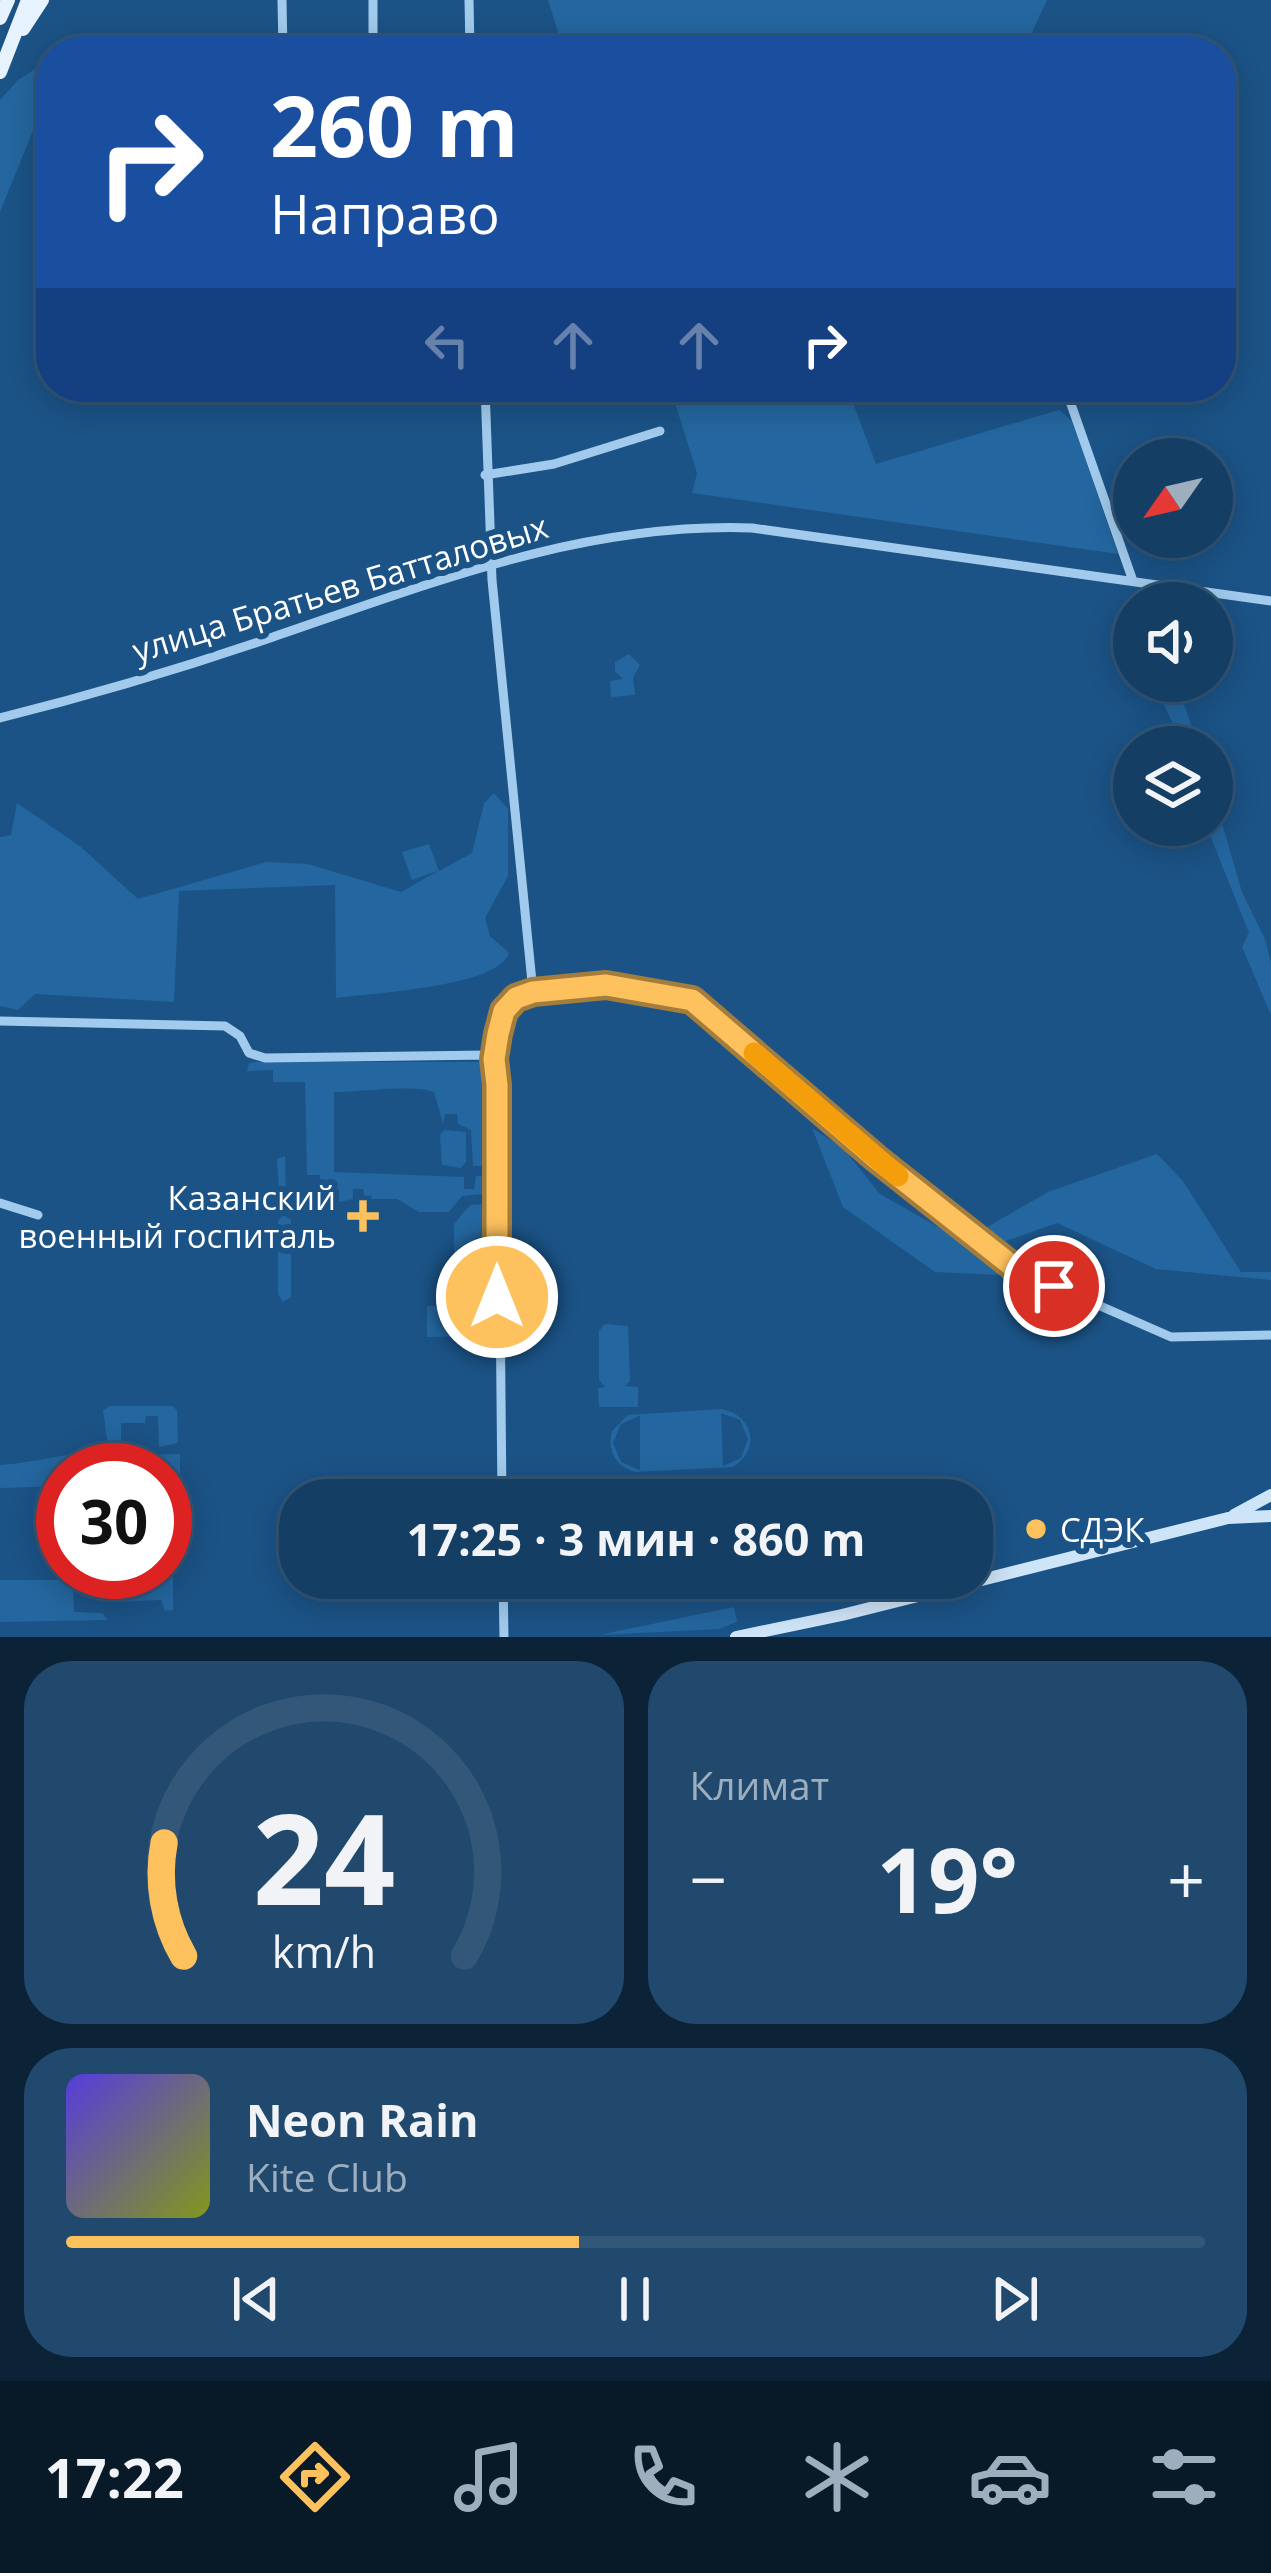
<!DOCTYPE html>
<html lang="ru">
<meta charset="utf-8">
<style>
:root{--surface:#143e64;--page:#21496d;--text:#f1f3f6;--muted:#9daebf;--line:#335778;--accent:#fdc15e}
body{margin:0;font-family:"Open Sans",sans-serif;background:var(--page);color:var(--text);height:100vh;display:flex;flex-direction:column;font-size:45px;white-space:nowrap}
*{box-sizing:border-box;margin:0}
p{font-size:39px;color:var(--muted)}
.icon{flex:none;width:66px;height:66px;fill:none;stroke:currentColor;stroke-width:2;stroke-linecap:round;stroke-linejoin:round}
.map{position:relative;height:1637px;overflow:hidden}
.panel{display:flex;flex-direction:column;gap:24px;padding:24px;background:#0b2237;flex:1}
.panel>*{flex:none}
.banner{position:absolute;left:36px;top:36px;width:1200px;height:366px;border-radius:48px;box-shadow:0 6px 30px #0003,0 0 0 3px var(--line);background:#1a4fa0;color:#fff;overflow:hidden}
.needle{width:78px;rotate:236deg}
.fabs{position:absolute;left:1113px;top:438px;display:grid;gap:24px}
.fabs a{display:grid;place-items:center;width:120px;height:120px;border-radius:50%;background:var(--surface);box-shadow:0 6px 30px #0003,0 0 0 3px var(--line);font-size:60px}
.speed{position:absolute;left:36px;top:1443px;display:flex;gap:24px;font-size:60px;font-weight:700;text-align:center}
.speed>*{display:grid;place-content:center;width:156px;height:156px;border-radius:50%;background:var(--surface);box-shadow:0 6px 30px #0003,0 0 0 3px var(--line);line-height:1}
.speed .limit{border:18px solid #d22;background:#fff;color:#111}
.pin{position:absolute;display:grid;place-items:center;width:102px;height:102px;color:#fff;margin:-51px;border:6px solid #fff;border-radius:50%;box-shadow:0 3px 12px #0007}
.me{position:absolute;width:132px;margin:-66px;rotate:0deg;stroke-linejoin:round;filter:drop-shadow(0 0 9px #0008)}
.turn{display:flex;align-items:center;gap:42px;height:252px;padding:0 36px;font-size:54px}
.turn .icon{width:156px;height:156px;stroke-width:2.5}
.turn b{display:block;font-size:84px;line-height:102px}
.lanes{display:flex;align-items:center;height:114px;padding:0 36px;background:#0003;justify-content:center;gap:60px;direction:ltr}
.lanes .off{opacity:.35}
.big{font-size:90px;font-weight:700;line-height:1.1}
.panel .widget{flex:1;display:flex;flex-direction:column;justify-content:center;gap:18px;min-width:0;padding:0 42px;border-radius:48px;background:var(--page)}
.panel .dial{align-items:center;gap:0}
.dial svg{height:312px;overflow:visible;fill:none;stroke:var(--line);stroke-width:7;stroke-linecap:round;text-anchor:middle}
.dial text{fill:var(--text);stroke:none}
.song{display:flex;align-items:center;gap:36px}
.cover{width:144px;height:144px;border-radius:18px;background:linear-gradient(135deg,hsl(250 70% 55%),hsl(70 70% 35%))}
.played{height:12px;border-radius:6px;background:linear-gradient(90deg,var(--accent) 45%,var(--line) 45%)}
.keys{display:flex;justify-content:space-around;direction:ltr}
.heat{display:flex;justify-content:space-between;align-items:center;font-size:66px;direction:ltr}
.panel .tiles{flex:1;display:grid;gap:24px;grid-template-columns:1fr 1fr}
.widget:last-child{grid-column:span 2}
.trip{position:absolute;left:279px;top:1479px;width:714px;height:120px;border-radius:48px;background:var(--surface);box-shadow:0 6px 30px #0003,0 0 0 3px var(--line);font-weight:700;line-height:120px;text-align:center}
.menu{display:flex;height:192px;justify-content:space-around;align-items:center;background:#081928;color:var(--muted)}
.menu .icon{width:84px;height:84px}
.menu .active{color:var(--accent)}
.menu b{font-size:54px;color:var(--text)}
.map>svg:first-child{display:block}
.green{fill:#24669f;fill-rule:evenodd}
.lines{fill:none;stroke-linecap:round;stroke-linejoin:round}
.street{stroke:#a2caec;stroke-width:9}
.secondary{stroke:#cee4f8;stroke-width:12}
.primary{stroke:#e7f2ff;stroke-width:14}
.route-casing{stroke:#a47d3d;stroke-width:30}
.route{stroke:#fdc15e;stroke-width:21}
.slow{stroke:#f59e0b;stroke-width:21}
.poi-dot{fill:#fdc15e;stroke:#1b5386;stroke-width:4.5}
.labels{text-anchor:middle;dominant-baseline:central;stroke-width:12;stroke-linejoin:round;paint-order:stroke}
.street-label{font-size:33px;fill:#fff;stroke:#1b5386}
.poi-label{font-size:33px;fill:#fff;stroke:#1b5386;text-anchor:end}
</style>
<div class="map">
<svg width="1271" height="1637" viewBox="0 0 1271 1637">
<rect width="100%" height="100%" fill="#1b5386"/>
<!-- green -->
<path class="green" d="M 548,0 L 1047,0 L 1029,39 L 1028,51 L 564,51 Z
M 35,69 L 50,71 L 51,86 L 0,212 L 0,100 L 18,80 Z
M 670,387 L 847,387 L 876,464 L 1059,410 L 1072,421 L 1118,554 L 692,493 L 697,473 Z
M 629,654 L 640,665 L 633,678 L 635,695 L 611,697 L 610,681 L 623,679 L 615,671 L 615,662 Z
M 1153,681 L 1176,681 L 1199,747 L 1176,747 L 1173,724 Z
M 1212,789 L 1242,892 L 1265,939 L 1271,962 L 1271,1015 L 1242,947 L 1249,933 L 1206,825 L 1212,825 Z
M 494,793 L 508,809 L 508,876 L 485,918 L 490,936 L 509,953 C 499,987 371,993 336,998 L 335,885 L 179,891 L 174,1002 L 35,994 L 18,1010 L 0,1006 L 0,837 L 11,835 L 17,803 L 81,847 L 138,899 L 266,862 L 308,864 L 401,892 L 438,871 L 412,880 L 402,852 L 429,844 L 439,871 L 472,853 L 484,803 Z
M 256,1062 L 484,1062 L 492,1075 L 491,1166 L 473,1166 L 471,1130 L 458,1124 L 457,1114 L 445,1114 L 443,1124 L 434,1092 C 416,1084 358,1092 334,1092 L 334,1172 L 464,1177 L 464,1189 L 474,1189 L 476,1176 L 489,1175 L 493,1193 L 462,1196 L 449,1212 L 419,1212 L 397,1199 L 365,1199 L 363,1189 L 353,1189 L 353,1199 L 320,1206 L 280,1205 L 277,1159 L 285,1156 L 286,1198 L 320,1196 L 320,1175 L 307,1175 L 305,1082 L 273,1082 L 273,1070 L 247,1071 L 249,1063 Z
M 812,1128 L 843,1148 L 880,1194 L 963,1241 L 1048,1192 L 1157,1154 L 1183,1181 L 1241,1272 L 1271,1272 L 1271,1280 L 1156,1269 L 1057,1223 L 975,1252 L 1000,1275 L 935,1272 L 843,1207 Z
M 444,1130 L 466,1132 L 466,1162 L 461,1168 L 442,1165 L 440,1135 Z
M 470,1205 L 489,1204 L 494,1210 L 485,1218 L 486,1327 L 494,1330 L 494,1335 L 485,1343 L 481,1343 L 478,1336 L 427,1337 L 427,1306 L 446,1306 L 454,1296 L 454,1224 Z
M 283,1215 L 291,1220 L 291,1297 L 283,1302 L 278,1294 L 278,1221 Z
M 605,1324 L 628,1326 L 630,1381 L 625,1386 L 638,1387 L 638,1407 L 599,1407 L 598,1388 L 605,1387 L 599,1380 L 599,1331 Z
M 110,1406 L 173,1406 L 177,1411 L 178,1443 L 159,1447 L 158,1416 L 146,1416 L 145,1423 L 121,1423 L 121,1449 L 108,1447 L 103,1410 Z
M 721,1409 C 754,1415 761,1449 733,1467 L 635,1472 C 615,1466 607,1451 612,1431 L 628,1415 ZM 721,1413 L 740,1420 L 748,1439 L 741,1458 L 723,1466 ZM 639,1416 L 640,1416 L 640,1470 L 621,1462 L 613,1443 L 621,1424 Z
M 97,1452 L 105,1455 L 180,1454 L 180,1480 L 173,1482 L 173,1610 L 165,1611 L 161,1600 L 114,1602 L 113,1572 L 165,1572 L 165,1470 L 63,1470 L 63,1486 L 0,1488 L 0,1465 C 33,1463 64,1453 97,1452 Z
M 0,1580 L 65,1580 L 73,1585 L 74,1612 L 102,1613 L 108,1620 L 0,1622 Z
M 734,1607 L 737,1622 L 719,1629 L 599,1635 Z"/>
<g class="lines">
<!-- street -->
<path class="street" d="M 282,0 L 283,51
M 373,0 L 373,51
M 469,0 L 470,51
M 283,48 L 469,47
M 375,387 L 375,388
M 485,387 L 492,580 L 533,992
M 1065,387 L 1133,581
M 485,475 L 554,464 L 660,431
M 0,718 C 92,695 183,668 273,637 C 429,584 584,522 752,528 L 1271,601
M 0,1021 L 225,1026 L 240,1036 L 249,1053 L 265,1058 L 488,1055 L 494,1059
M 0,1203 L 38,1215
M 502,1500 L 498,1085 L 494,1059 L 498,1034 L 504,1011 L 516,998 L 533,992 L 606,985 L 692,1000 L 877,1159 L 1016,1269 L 1171,1337 L 1271,1335
M 503,1578 L 504,1637"/>
<!-- secondary -->
<path class="secondary" d="M 1234,1515 L 1271,1495
M 736,1637 L 842,1615 L 1228,1518 L 1271,1516"/>
<!-- primary -->
<path class="primary" d="M 0,18 L 8,0
M 23,29 L 42,0
M 0,72 L 28,0"/>
</g>
<g class="lines">
<!-- route casing -->
<g class="route-casing">
<path id="route" d="M 497,1297 L 497,1085 L 494,1059 L 498,1034 L 504,1011 L 516,998 L 533,992 L 606,985 L 692,1000 L 877,1159 L 1016,1269 L 1054,1286"/>
</g>
<!-- route -->
<use href="#route" class="route"/>
<!-- slow -->
<path class="slow" d="M 754,1053 L 898,1176"/>
</g>
<!-- markers -->
<g class="poi-dot">
<path d="M357 1198h12v12h12v12h-12v12h-12v-12h-12v-12h12z"/>
<circle cx="1036" cy="1529" r="12"/>
</g>
<g class="labels">
<!-- street labels -->
<g class="street-label">
<text transform="translate(340 588) rotate(-17)">улица Братьев Батталовых</text>
</g>
<!-- poi labels -->
<g class="poi-label">
<text x="336" y="1197">Казанский<tspan x="336" dy="38">военный госпиталь</tspan></text>
<text x="1060" y="1529" text-anchor="start">СДЭК</text>
</g>
</g>
</svg>
<div class="fabs">
<a><svg class="needle" viewBox="-14 -14 28 28"><path d="M0-13l5 13h-10z" fill="#e53935"/><path d="M0 13l5-13h-10z" fill="#9daebf"/></svg></a>
<a><svg class="icon" aria-label="sound" viewBox="0 0 24 24"><path d="M4 9h4l5-4v14l-5-4H4zM17 9q2 3 0 6"/></svg></a>
<a><svg class="icon" aria-label="layers" viewBox="0 0 24 24"><path d="M12 4l9 5-9 5-9-5zM3 14l9 5 9-5"/></svg></a>
</div>
<div class="speed"><div class="limit">30</div></div>
<div class="pin" style="left:1054px;top:1286px;background:#d93025"><svg class="icon" aria-label="arrive" viewBox="0 0 24 24"><path d="M6 21V4h12l-3 4 3 4H6"/></svg></div>
<svg class="me" style="left:497px;top:1297px" viewBox="-20 -20 40 40"><circle r="17" fill="#fdc15e" stroke="#fff" stroke-width="3"/><path d="M0-11L8 9 0 5-8 9z" fill="#fff"/></svg>
<div class="trip">17:25 · 3 мин · 860 m</div>
<div class="banner">
<div class="turn"><svg class="icon" aria-label="right" viewBox="0 0 24 24"><path d="M7 20v-9h11M14 6l5 5-5 5"/></svg><div><b>260 m</b>Направо</div></div>
<div class="lanes"><svg class="icon off" aria-label="left" viewBox="0 0 24 24"><path d="M17 20v-9H6M10 6l-5 5 5 5"/></svg><svg class="icon off" aria-label="ahead" viewBox="0 0 24 24"><path d="M12 20V5M6 11l6-6 6 6"/></svg><svg class="icon off" aria-label="ahead" viewBox="0 0 24 24"><path d="M12 20V5M6 11l6-6 6 6"/></svg><svg class="icon" aria-label="right" viewBox="0 0 24 24"><path d="M7 20v-9h11M14 6l5 5-5 5"/></svg></div>
</div>
</div>
<section class="panel">
<div class="tiles">
<div class="widget dial"><svg viewBox="0 0 100 80">
<path d="M14 69A42 42 0 1 1 86 69"/>
<path d="M14 69A42 42 0 0 1 9 40" stroke="#fdc15e"/>
<text x="50" y="56" font-size="32" font-weight="700">24</text>
<text x="50" y="72" font-size="11">km/h</text>
</svg></div>
<div class="widget"><p>Климат</p>
<div class="heat"><a>−</a><b class="big">19°</b><a>+</a></div>
</div>
<div class="widget">
<div class="song"><i class="cover"></i><div><b>Neon Rain</b><p>Kite Club</p></div></div>
<div class="played"></div>
<div class="keys"><svg class="icon" aria-label="previous" viewBox="0 0 24 24"><path d="M18 5L8 12l10 7zM5 5v14"/></svg><svg class="icon" aria-label="pause" viewBox="0 0 24 24"><path d="M8 5v14M16 5v14"/></svg><svg class="icon" aria-label="next" viewBox="0 0 24 24"><path d="M6 5l10 7-10 7zM19 5v14"/></svg></div>
</div>
</div>
</section>
<nav class="menu">
<b>17:22</b>
<svg class="icon active" aria-label="directions" viewBox="0 0 24 24"><path d="M12 3l9 9-9 9-9-9zM9 14v-3h6M13 9l2 2-2 2"/></svg>
<svg class="icon" aria-label="music" viewBox="0 0 24 24"><path d="M9 18V5l10-2v13"/><circle cx="6" cy="18" r="3"/><circle cx="16" cy="16" r="3"/></svg>
<svg class="icon" aria-label="phone" viewBox="0 0 24 24"><path d="M5 4h4l2 5-3 2q2 4 5 5l2-3 5 2v4C11 20 4 13 5 4z"/></svg>
<svg class="icon" aria-label="climate" viewBox="0 0 24 24"><path d="M12 3v18M4 7l16 10M4 17L20 7"/></svg>
<svg class="icon" aria-label="car" viewBox="0 0 24 24"><path d="M5 17H2v-5l4-1 3-4h7l3 4 3 1v5h-3M9 17h6M6 11h13"/><circle cx="7" cy="17" r="2"/><circle cx="17" cy="17" r="2"/></svg>
<svg class="icon" aria-label="filters" viewBox="0 0 24 24"><path d="M4 7h16M4 17h16"/><circle cx="9" cy="7" r="2"/><circle cx="15" cy="17" r="2"/></svg>
</nav>
